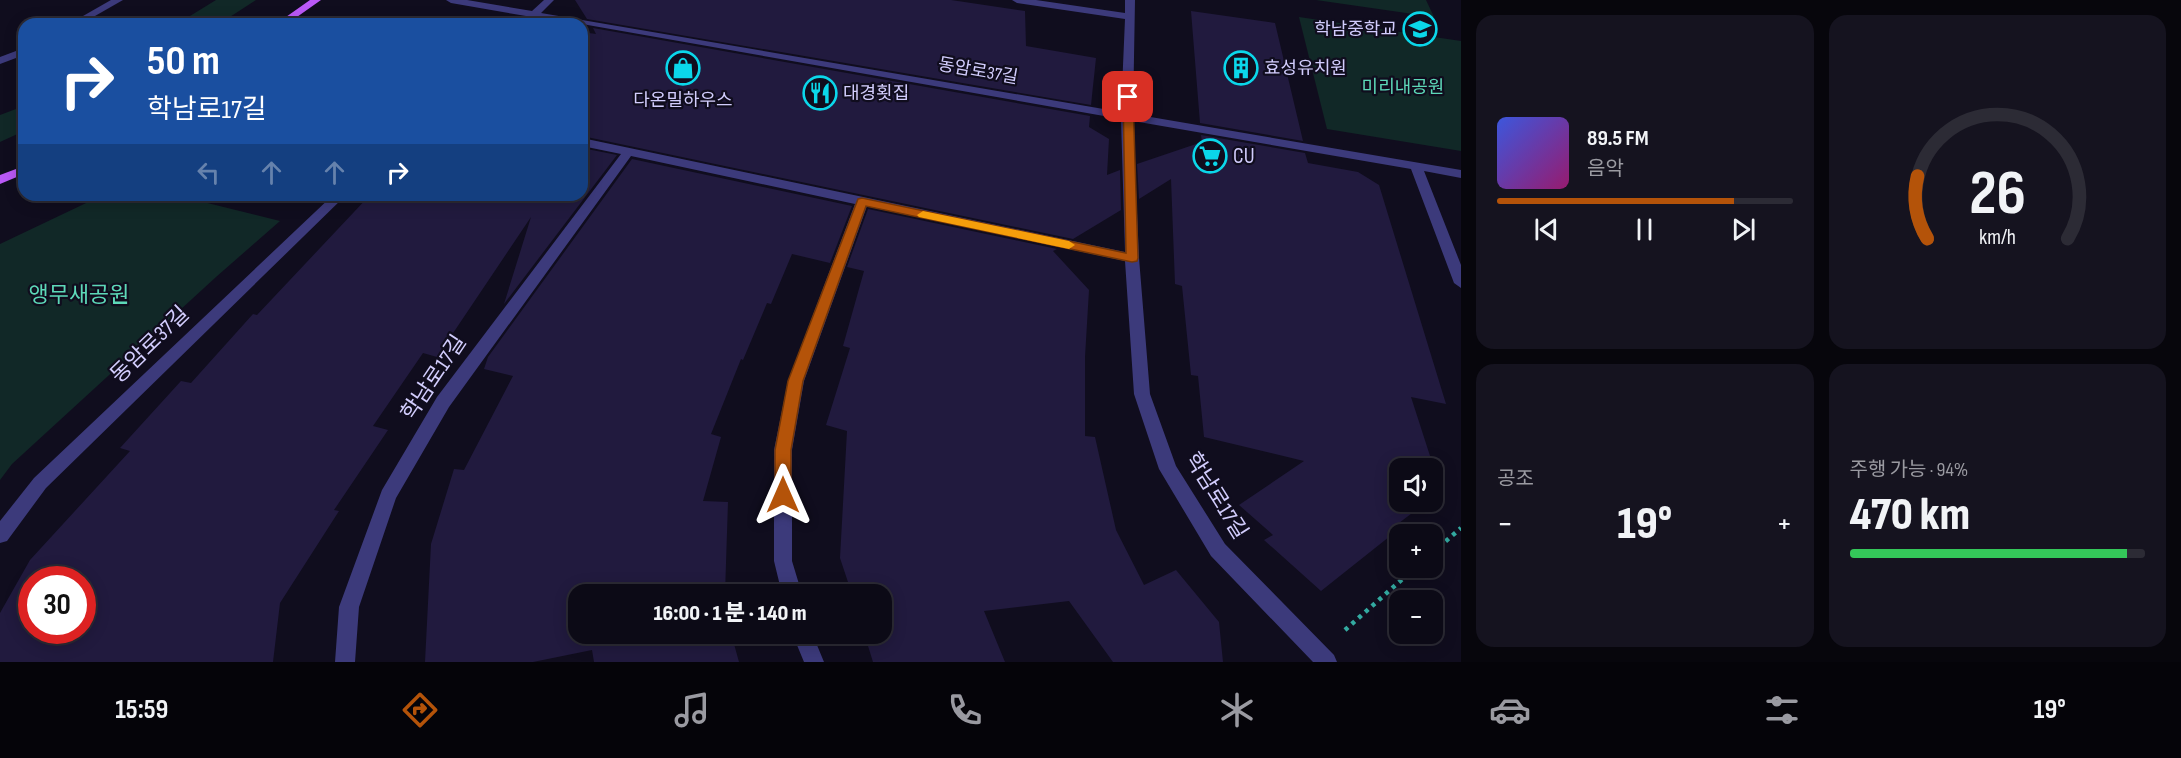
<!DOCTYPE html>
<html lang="ko">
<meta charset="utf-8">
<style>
:root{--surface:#0c0a16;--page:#15131f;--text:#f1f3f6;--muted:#9a9aa1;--line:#2c2b35;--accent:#b45309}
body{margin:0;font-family:"Sofia Sans Condensed","Noto Sans KR",sans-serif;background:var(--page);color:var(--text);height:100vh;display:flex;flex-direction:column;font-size:22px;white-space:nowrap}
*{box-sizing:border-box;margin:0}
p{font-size:20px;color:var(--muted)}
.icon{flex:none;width:33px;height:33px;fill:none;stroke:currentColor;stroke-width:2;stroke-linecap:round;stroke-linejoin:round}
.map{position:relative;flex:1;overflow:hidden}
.panel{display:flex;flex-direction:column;gap:15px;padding:15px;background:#07060c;width:720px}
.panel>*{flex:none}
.top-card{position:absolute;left:18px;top:18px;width:570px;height:183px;border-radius:18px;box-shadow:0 3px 15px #0003,0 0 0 2px var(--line);background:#1a4fa0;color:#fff;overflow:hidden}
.buttons{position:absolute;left:1389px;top:458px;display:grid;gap:12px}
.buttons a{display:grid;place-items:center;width:54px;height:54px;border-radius:12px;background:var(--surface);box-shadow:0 3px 15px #0003,0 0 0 2px var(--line);font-size:30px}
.speed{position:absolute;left:18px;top:566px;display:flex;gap:12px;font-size:30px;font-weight:700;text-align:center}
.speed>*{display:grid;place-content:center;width:78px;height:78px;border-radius:50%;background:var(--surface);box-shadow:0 3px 15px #0003,0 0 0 2px var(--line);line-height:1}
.speed .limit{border:9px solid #d22;background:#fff;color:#111}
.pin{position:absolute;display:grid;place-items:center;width:51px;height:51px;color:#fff;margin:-26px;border-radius:12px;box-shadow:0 3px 9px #0006}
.me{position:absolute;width:66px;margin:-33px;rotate:0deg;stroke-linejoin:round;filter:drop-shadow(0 0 4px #0008)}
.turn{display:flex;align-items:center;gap:21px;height:126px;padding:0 30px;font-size:27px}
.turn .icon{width:78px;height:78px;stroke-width:2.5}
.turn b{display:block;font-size:42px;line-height:51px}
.lanes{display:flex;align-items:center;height:57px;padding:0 30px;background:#0003;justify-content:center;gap:30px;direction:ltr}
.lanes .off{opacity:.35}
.big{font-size:45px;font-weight:800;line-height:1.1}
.panel .widget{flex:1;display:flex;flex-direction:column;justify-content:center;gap:9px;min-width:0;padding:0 21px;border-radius:18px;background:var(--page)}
.panel .dial{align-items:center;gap:0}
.dial svg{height:156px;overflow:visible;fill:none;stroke:var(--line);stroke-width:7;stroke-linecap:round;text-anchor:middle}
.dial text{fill:var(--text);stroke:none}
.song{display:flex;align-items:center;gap:18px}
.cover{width:72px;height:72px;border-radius:9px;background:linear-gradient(135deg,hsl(230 70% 55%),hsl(320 70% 35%))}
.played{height:6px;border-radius:3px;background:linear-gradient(90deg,var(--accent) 80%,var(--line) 80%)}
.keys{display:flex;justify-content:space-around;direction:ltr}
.heat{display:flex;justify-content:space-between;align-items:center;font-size:33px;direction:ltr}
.charge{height:9px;border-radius:4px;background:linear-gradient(90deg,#34c759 94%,var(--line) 0)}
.panel .tiles{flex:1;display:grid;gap:15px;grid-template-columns:repeat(2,1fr)}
.trip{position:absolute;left:568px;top:584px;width:324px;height:60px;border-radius:18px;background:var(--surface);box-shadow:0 3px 15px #0003,0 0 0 2px var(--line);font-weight:800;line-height:60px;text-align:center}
.menu{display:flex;height:96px;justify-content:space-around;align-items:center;background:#050409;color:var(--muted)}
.menu .icon{width:42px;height:42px}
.menu .on{color:var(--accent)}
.menu b{font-size:27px;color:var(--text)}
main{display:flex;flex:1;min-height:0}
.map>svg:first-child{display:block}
.green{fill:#112827}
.building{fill:#211a3e;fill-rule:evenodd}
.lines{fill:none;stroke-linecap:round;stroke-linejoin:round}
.path{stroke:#33aaa1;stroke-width:4.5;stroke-dasharray:4 5;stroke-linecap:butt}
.minor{fill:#3c3a7b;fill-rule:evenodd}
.major{fill:#ba59f7;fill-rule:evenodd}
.route{fill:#b45309;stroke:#753606;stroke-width:1.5}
.slow{fill:#f59e0b}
.labels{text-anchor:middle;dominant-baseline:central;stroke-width:4.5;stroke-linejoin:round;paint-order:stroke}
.far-poi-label{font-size:18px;fill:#d2cdfd;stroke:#100d1e;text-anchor:start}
.far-street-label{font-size:18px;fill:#d2cdfd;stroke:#100d1e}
.far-park-label{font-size:18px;fill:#5dd8b8;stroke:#100d1e}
.poi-label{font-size:22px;fill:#d2cdfd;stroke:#100d1e;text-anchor:start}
.park-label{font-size:22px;fill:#5dd8b8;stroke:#100d1e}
.street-label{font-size:22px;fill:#d2cdfd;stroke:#100d1e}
</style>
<main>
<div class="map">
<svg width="1461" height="662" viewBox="0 0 1461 662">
<rect width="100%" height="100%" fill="#100d1e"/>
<!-- green -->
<path class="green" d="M 216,0 L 256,0 L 219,24 L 177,24 Z
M 1316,0 L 1426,0 L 1434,17 Z
M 1299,17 L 1461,41 L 1461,151 L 1327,129 Z
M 24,106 L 24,131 L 0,142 L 0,115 Z
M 103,195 L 175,195 L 280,221 L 216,277 L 12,464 L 0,480 L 0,244 Z"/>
<!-- building -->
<path class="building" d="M 575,0 L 951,0 L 1025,11 L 1026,46 L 1096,58 L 1091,105 L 587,19 Z
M 1191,11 L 1275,23 L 1303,141 L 1200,123 Z
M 593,28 L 1090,116 L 1089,127 L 1109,139 L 1107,175 L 1120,170 L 1121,210 L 1073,239 L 582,136 L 582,32 L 596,34 Z
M 1201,135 L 1305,153 L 1308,163 L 1358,172 L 1379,185 L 1446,404 L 1411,397 L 1441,490 L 1432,497 L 1432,468 L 1400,468 L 1400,501 L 1428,501 L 1395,526 L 1399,529 L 1321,591 L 1264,540 L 1273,535 L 1239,505 L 1304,461 L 1204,437 L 1198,376 L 1191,375 L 1182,286 L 1175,284 L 1171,179 L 1139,199 L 1137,164 L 1202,142 Z
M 582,148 L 617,155 L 504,304 L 531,217 L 437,357 L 423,353 L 373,426 L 388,430 L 334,510 L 339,511 L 280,603 L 273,662 L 0,662 L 0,613 L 30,560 L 130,451 L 120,448 L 181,381 L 191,383 L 253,314 L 257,315 L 370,195 L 582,195 ZM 32,579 L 82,579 L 82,630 L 32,630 Z
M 632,159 L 852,206 L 830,263 L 792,254 L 771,304 L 767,303 L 743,360 L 741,359 L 711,434 L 721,437 L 703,501 L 728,502 L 725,594 L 579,594 L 579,633 L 731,633 L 739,662 L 594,662 L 592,650 L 533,662 L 425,662 L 431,544 L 454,469 L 464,470 L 513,376 L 484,369 L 488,357 Z
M 868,209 L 1057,249 L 1053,251 L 1089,290 L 1085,357 L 1085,436 L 1095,437 L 1116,530 L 1144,585 L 1176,570 L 1219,622 L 1223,662 L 1113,662 L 1069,601 L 984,611 L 1005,662 L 873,662 L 864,633 L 882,633 L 882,594 L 852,594 L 840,558 L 847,431 L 826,425 L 850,348 L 843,346 L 864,271 L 847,267 Z"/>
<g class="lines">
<!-- path -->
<path class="path" d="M 1432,553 L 1461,528
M 1345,630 L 1416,567"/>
<!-- minor -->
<path class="minor" d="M 111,0 L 123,0 L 81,24 L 69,24 Z
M 446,0 L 467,0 L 532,11 L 544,0 L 554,0 L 541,13 L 1121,112 L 1125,19 L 1017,3 L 1012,0 L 1036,0 L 1125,13 L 1125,0 L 1135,0 L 1133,114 L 1461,170 L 1461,178 L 1424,171 L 1461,265 L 1461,288 L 1454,283 L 1411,169 L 1133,121 L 1139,258 L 1150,394 L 1176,466 L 1225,544 L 1334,655 L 1337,662 L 1313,662 L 1211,556 L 1159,469 L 1134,394 L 1125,261 L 867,206 L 804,381 L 792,450 L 792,561 L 802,594 L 782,594 L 774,561 L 774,450 L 788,381 L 855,204 L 631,156 L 449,407 L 396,498 L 359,607 L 355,662 L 335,662 L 339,607 L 382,490 L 437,397 L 621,154 L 582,146 L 582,138 L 1125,252 L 1121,119 L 582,24 L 536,17 L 529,24 L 518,24 L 526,16 L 451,3 Z
M 24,48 L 24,55 L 0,64 L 0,57 Z
M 333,195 L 346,195 L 46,488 L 7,541 L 0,543 L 0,521 L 34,478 Z
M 792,633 L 812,633 L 824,662 L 804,662 Z"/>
<!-- major -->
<path class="major" d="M 310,0 L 321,0 L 287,24 L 276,24 Z
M 24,166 L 24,174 L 0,184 L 0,175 Z"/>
</g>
<!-- route -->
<path class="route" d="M 1128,94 L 1133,97 L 1138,258 L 1137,261 L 1132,262 L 866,206 L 803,381 L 791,450 L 791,495 L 788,500 L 783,502 L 777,500 L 775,495 L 775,450 L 788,381 L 858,199 L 862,198 L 1126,253 L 1123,97 Z"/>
<!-- slow -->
<path class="slow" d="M 923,211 L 1069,241 L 1075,245 L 1069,249 L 919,217 L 917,215 Z"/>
<!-- icons -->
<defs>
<g id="school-ring" transform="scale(1.725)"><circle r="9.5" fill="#100d1e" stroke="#0bd7ea" stroke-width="1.5"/><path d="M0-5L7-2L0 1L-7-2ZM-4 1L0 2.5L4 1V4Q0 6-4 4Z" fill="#0bd7ea"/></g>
<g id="shop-ring" transform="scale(1.725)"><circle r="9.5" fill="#100d1e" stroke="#0bd7ea" stroke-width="1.5"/><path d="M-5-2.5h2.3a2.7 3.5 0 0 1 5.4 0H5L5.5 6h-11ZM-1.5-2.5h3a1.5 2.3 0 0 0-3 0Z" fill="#0bd7ea"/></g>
<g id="building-ring" transform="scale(1.725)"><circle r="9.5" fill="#100d1e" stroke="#0bd7ea" stroke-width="1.5"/><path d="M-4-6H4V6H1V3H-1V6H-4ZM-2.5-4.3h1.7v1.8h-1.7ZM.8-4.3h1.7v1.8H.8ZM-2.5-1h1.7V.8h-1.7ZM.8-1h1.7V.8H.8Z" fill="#0bd7ea"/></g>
<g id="restaurant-ring" transform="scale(1.725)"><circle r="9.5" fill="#100d1e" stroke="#0bd7ea" stroke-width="1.5"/><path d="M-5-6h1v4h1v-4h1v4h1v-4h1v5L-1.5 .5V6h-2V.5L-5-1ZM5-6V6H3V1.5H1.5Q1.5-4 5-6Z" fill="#0bd7ea"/></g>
<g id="supermarket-ring" transform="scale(1.725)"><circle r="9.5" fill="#100d1e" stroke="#0bd7ea" stroke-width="1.5"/><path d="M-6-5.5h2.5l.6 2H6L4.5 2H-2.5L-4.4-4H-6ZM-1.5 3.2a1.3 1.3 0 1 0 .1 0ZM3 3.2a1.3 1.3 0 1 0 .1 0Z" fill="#0bd7ea"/></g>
</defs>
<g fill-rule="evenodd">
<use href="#school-ring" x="1420" y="29"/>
<use href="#shop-ring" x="683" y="68"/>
<use href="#building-ring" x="1241" y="68"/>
<use href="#restaurant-ring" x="820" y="93"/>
<use href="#supermarket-ring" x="1210" y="156"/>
</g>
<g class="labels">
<!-- far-poi labels -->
<g class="far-poi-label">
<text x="1397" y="29" text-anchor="end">학남중학교</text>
<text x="1264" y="68">효성유치원</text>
<text x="843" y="93">대경횟집</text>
<text x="683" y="100" text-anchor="middle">다온밀하우스</text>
</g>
<!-- far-street labels -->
<g class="far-street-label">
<text transform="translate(978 71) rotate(10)">동암로37길</text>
</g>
<!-- far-park labels -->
<g class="far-park-label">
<text x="1403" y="87">미리내공원</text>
</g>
<!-- poi labels -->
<g class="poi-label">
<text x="1233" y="156">CU</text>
</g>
<!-- park labels -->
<g class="park-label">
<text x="79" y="295">앵무새공원</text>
</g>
<!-- street labels -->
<g class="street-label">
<text transform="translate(150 345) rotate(-44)">동암로37길</text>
<text transform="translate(434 378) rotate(-56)">학남로17길</text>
<text transform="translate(1216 496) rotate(58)">학남로17길</text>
</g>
</g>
</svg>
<div class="buttons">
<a><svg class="icon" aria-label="sound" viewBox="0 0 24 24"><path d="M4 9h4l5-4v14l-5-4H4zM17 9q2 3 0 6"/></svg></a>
<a>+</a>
<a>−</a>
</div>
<div class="speed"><div class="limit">30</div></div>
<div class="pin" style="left:1128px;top:97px;background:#d93025"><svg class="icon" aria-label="arrive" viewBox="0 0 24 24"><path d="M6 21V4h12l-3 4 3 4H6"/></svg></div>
<svg class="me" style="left:783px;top:495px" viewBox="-20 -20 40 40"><path d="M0-17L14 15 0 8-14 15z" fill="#b45309" stroke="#fff" stroke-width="4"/></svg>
<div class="trip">16:00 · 1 분 · 140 m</div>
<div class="top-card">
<div class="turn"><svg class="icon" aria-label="right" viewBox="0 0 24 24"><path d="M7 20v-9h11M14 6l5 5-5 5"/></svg><div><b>50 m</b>학남로17길</div></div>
<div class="lanes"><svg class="icon off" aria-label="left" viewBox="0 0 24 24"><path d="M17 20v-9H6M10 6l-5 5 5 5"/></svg><svg class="icon off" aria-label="ahead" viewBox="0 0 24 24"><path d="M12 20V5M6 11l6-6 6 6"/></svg><svg class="icon off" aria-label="ahead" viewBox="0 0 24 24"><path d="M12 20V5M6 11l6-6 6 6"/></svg><svg class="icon" aria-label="right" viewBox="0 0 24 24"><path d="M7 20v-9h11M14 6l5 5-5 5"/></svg></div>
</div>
</div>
<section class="panel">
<div class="tiles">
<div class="widget">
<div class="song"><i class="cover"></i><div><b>89.5 FM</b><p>음악</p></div></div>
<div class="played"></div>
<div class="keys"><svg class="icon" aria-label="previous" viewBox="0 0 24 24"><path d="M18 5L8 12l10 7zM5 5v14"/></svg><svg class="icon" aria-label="pause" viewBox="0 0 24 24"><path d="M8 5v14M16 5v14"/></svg><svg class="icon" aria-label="next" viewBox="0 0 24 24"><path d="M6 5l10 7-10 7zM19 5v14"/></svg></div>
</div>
<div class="widget dial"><svg viewBox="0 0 100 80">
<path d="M14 69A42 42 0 1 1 86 69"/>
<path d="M14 69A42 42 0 0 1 9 37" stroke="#b45309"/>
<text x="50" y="56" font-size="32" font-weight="700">26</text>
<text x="50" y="72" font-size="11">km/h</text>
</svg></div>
<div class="widget"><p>공조</p>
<div class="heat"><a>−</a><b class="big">19°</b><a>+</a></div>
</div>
<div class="widget"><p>주행 가능 · 94%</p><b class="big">470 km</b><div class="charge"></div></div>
</div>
</section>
</main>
<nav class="menu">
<b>15:59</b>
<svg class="icon on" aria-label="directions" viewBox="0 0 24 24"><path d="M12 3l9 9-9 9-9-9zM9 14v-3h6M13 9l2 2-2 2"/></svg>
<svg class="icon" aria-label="music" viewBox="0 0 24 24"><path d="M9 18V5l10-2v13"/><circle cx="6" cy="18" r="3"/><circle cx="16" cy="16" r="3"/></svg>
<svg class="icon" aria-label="phone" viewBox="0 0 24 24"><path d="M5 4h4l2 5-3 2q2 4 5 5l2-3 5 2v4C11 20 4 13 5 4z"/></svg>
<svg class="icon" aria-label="climate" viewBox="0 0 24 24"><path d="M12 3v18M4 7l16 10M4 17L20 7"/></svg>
<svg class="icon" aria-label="car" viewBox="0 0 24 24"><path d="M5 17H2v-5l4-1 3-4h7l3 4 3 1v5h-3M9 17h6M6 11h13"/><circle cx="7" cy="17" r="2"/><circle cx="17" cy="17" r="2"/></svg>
<svg class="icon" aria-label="filters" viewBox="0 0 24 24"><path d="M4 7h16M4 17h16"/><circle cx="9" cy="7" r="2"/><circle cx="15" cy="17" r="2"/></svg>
<b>19°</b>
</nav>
